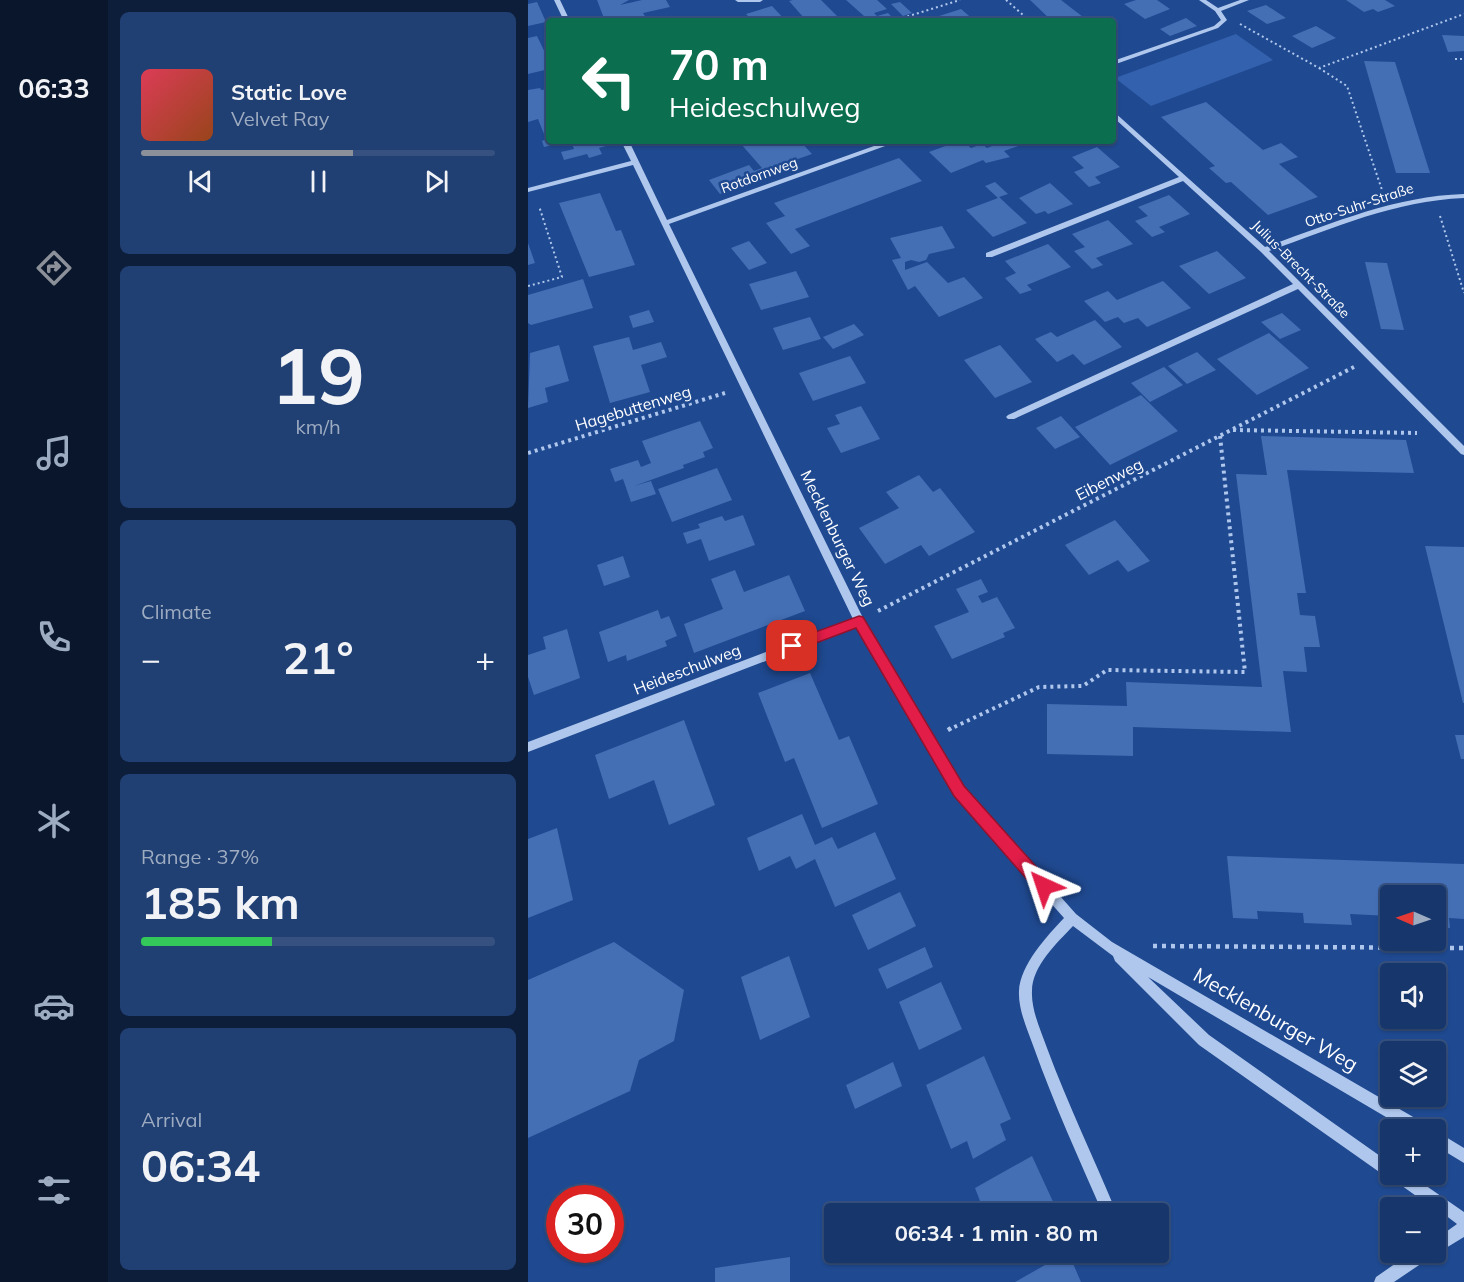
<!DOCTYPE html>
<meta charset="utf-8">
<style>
:root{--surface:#17376c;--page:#203f72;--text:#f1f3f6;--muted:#9eacc2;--line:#36517f;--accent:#8c9099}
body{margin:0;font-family:Mulish,sans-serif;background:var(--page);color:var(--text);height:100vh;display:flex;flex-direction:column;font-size:22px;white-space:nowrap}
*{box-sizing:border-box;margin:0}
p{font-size:20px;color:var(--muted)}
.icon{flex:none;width:33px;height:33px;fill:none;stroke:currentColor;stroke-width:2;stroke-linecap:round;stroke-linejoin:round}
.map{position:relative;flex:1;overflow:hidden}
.sheet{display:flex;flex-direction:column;gap:12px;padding:12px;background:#0d1e3b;width:420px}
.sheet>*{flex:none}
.banner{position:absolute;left:18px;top:18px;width:570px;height:126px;border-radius:6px;box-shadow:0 2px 4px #0004,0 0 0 2px var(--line);background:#0b6e4f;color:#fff;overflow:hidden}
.needle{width:39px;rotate:272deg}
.tools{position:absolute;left:852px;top:885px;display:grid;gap:12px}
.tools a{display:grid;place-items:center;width:66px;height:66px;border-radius:6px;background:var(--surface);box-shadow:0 2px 4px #0004,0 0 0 2px var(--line);font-size:30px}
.speed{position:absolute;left:18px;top:1185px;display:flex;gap:12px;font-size:30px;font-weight:700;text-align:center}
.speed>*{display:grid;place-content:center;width:78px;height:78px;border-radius:50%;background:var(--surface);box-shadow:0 2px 4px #0004,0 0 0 2px var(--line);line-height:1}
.speed .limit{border:9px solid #d22;background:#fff;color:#111}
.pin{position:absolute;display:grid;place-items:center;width:51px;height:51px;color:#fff;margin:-26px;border-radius:12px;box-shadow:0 3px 9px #0006}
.me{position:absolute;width:66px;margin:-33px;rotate:318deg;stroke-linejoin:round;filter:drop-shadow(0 0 4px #0008)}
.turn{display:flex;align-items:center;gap:21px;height:126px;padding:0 24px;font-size:27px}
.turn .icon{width:78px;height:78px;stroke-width:2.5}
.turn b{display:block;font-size:42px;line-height:51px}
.big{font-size:45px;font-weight:700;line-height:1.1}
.sheet .tile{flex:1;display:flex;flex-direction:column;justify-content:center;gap:9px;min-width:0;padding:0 21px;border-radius:9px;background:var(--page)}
.sheet .dial{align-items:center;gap:0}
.dial b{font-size:78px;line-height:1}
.song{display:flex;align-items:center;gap:18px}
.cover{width:72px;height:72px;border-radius:9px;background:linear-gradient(135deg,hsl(350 70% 55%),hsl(20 70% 35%))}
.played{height:6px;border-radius:3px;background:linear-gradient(90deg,var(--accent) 60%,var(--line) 60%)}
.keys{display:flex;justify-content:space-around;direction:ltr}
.heat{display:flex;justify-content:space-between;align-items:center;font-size:33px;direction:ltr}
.charge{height:9px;border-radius:4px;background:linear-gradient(90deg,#34c759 37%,var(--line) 0)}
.trip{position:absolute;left:296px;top:1203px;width:345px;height:60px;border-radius:6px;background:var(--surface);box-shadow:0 2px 4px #0004,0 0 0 2px var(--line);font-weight:700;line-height:60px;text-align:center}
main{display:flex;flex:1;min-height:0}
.menu{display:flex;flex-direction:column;width:108px;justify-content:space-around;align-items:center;background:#09162b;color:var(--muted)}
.menu .icon{width:42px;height:42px}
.menu .on{color:var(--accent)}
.menu b{font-size:27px;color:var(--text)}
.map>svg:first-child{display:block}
.green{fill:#3361ad}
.building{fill:#446fb5}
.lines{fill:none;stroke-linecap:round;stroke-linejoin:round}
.path-far2{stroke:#afc7ed;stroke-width:2;stroke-dasharray:2 3;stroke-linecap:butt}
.path-far1{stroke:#afc7ed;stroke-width:4;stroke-dasharray:3 4;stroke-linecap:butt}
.path{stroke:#afc7ed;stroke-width:4.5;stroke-dasharray:4 5;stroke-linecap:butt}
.minor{fill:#afc7ed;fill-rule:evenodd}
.route{fill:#e11d48;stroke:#92132f;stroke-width:1.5}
.labels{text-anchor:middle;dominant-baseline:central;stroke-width:5;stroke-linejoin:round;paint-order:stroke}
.far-street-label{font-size:14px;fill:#fff;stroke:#1f4990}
.street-label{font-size:16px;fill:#fff;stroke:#1f4990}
.near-street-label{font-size:20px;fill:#fff;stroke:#1f4990}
</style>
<main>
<nav class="menu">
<b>06:33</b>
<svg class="icon on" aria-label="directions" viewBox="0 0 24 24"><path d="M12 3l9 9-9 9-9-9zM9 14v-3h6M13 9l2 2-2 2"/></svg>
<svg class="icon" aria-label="music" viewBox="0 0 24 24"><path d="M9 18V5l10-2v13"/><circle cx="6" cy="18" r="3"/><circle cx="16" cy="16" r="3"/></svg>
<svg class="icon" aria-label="phone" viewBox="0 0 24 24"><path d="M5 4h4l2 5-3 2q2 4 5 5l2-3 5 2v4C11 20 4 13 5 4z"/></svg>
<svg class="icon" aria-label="climate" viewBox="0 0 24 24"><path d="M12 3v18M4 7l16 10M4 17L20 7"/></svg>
<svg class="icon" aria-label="car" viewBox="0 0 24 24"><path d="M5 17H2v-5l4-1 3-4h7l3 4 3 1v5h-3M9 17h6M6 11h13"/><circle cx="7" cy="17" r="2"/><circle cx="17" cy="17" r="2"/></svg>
<svg class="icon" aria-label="filters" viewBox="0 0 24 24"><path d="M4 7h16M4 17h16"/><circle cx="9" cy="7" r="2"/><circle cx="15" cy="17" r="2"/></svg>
</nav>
<section class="sheet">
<div class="tile">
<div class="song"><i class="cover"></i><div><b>Static Love</b><p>Velvet Ray</p></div></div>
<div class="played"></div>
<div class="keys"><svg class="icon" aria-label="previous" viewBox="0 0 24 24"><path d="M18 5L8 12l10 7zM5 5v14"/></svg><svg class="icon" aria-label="pause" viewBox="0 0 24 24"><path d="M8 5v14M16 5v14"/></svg><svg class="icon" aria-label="next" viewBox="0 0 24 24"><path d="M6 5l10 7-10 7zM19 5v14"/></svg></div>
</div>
<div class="tile dial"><b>19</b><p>km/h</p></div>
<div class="tile"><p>Climate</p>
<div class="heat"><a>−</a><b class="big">21°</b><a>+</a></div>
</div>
<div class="tile"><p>Range · 37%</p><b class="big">185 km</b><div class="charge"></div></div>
<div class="tile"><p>Arrival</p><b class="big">06:34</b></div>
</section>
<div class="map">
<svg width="936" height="1282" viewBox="0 0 936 1282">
<rect width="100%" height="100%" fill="#1f4990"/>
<!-- green -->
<path class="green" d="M 708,34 L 745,60 L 623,106 L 587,78 Z"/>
<!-- building -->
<path class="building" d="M 69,0 L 101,0 L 92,5 L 114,0 L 138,0 L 142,7 L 115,13 L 120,21 L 77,21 Z
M 265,0 L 293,0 L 314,21 L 267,21 L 276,18 L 261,1 Z
M 318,0 L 349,0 L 359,9 L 346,13 L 349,16 L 360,13 L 366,19 L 322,21 L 336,16 Z
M 502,0 L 533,0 L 555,17 L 552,18 L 555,21 L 524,21 Z
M 608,0 L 629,0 L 642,9 L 617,19 L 596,4 Z
M 818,0 L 857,0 L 867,6 L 850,12 L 845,9 L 836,12 Z
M 9,2 L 18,22 L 0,26 L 0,4 Z
M 372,2 L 384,13 L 375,16 L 363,4 Z
M 738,5 L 758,18 L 739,24 L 719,11 Z
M 244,6 L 258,21 L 225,21 L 218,14 Z
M 433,9 L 447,21 L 412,21 L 408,17 Z
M 658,18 L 669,26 L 642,36 L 632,29 Z
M 788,26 L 808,38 L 784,48 L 764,36 Z
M 914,35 L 936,36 L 936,51 L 920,52 Z
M 9,36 L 21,61 L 21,69 L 0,74 L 0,38 Z
M 836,61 L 867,62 L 902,173 L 868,173 Z
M 12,88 L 13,90 L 21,89 L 21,141 L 38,142 L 16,147 L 14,141 L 18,139 L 10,119 L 0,122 L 0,90 Z
M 678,102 L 735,150 L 753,143 L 770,157 L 751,164 L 790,197 L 740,215 L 703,182 L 698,183 L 681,168 L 687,166 L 633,117 Z
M 43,141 L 75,141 L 78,146 L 71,148 L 74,154 L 61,158 L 59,154 L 36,160 L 33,152 L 46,149 Z
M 221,141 L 272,141 L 284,154 L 236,171 L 241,177 L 192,194 L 181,180 L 221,165 L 226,171 L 234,168 L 213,144 Z
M 431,141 L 435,141 L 443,148 L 454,144 L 459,148 L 469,144 L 465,141 L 504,141 L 476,151 L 482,157 L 458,163 L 455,160 L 423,173 L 401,152 Z
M 569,147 L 592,167 L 567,177 L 573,183 L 561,187 L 546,172 L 556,168 L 544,157 Z
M 371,158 L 394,181 L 267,229 L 282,246 L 263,254 L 238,223 L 257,216 L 246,203 Z
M 467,182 L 480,194 L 471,197 L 499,223 L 465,237 L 438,210 L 470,198 L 457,186 Z
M 522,183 L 545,204 L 520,214 L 517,211 L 508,214 L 491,198 Z
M 72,193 L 88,231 L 93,230 L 107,265 L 61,277 L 31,203 Z
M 641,195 L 662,214 L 631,227 L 637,232 L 624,237 L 607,221 L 620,216 L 610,207 Z
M 580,220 L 605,244 L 568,258 L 575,265 L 564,269 L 546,251 L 557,247 L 544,234 Z
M 414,226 L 427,248 L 401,254 L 398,260 L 391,262 L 383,260 L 377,262 L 377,270 L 399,262 L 420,283 L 436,277 L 455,298 L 411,317 L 387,286 L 380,290 L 364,260 L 373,258 L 362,238 Z
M 221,241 L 239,263 L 221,270 L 203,248 Z
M 0,243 L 7,263 L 0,265 Z
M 520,244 L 543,267 L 499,285 L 504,290 L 492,294 L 477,278 L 488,273 L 477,261 Z
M 689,251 L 718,278 L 681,294 L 651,266 Z
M 837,262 L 859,263 L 876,330 L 853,329 Z
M 268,271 L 281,297 L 233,310 L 221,284 Z
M 55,279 L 65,308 L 3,325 L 0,323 L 0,295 Z
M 635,281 L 663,308 L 619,327 L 610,318 L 596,323 L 590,317 L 577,322 L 556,301 L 580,291 L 589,300 Z
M 121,310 L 126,322 L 105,328 L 101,316 Z
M 754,313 L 773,330 L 752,339 L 733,322 Z
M 282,317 L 293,339 L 255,350 L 245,328 Z
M 567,320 L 594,347 L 556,365 L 545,354 L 529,362 L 507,339 L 523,332 L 529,337 Z
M 326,324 L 336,335 L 305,349 L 295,337 Z
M 741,333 L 781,368 L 729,395 L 689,359 Z
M 101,337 L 105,350 L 133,342 L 139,357 L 113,365 L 122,392 L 82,403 L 65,346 Z
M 31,345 L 41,381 L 17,388 L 20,402 L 0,408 L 2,353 Z
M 472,345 L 504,382 L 467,398 L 436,360 Z
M 669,352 L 688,370 L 659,384 L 640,366 Z
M 322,356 L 338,383 L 285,401 L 271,373 Z
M 636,367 L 655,385 L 622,402 L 603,383 Z
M 613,395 L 650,431 L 582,465 L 547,427 Z
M 333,406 L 352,439 L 313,453 L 299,428 L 312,424 L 307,415 Z
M 533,416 L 552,437 L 527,449 L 508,428 Z
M 172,421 L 185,448 L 175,452 L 177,457 L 155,465 L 156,468 L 106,486 L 123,481 L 128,494 L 103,502 L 95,479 L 87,482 L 82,469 L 110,460 L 113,467 L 123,463 L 114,441 Z
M 733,436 L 878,440 L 886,473 L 759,470 L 778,593 L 769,593 L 772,615 L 787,616 L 792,647 L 776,647 L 779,672 L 755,671 L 763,732 L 605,727 L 605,756 L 519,754 L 519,704 L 599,706 L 598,682 L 734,687 L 708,474 L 739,475 Z
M 189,468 L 204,500 L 144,522 L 130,489 Z
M 391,475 L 405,492 L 412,488 L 447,532 L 401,556 L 393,545 L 357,564 L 331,528 L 371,508 L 358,492 Z
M 215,515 L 227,545 L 181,561 L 173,539 L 159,544 L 155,533 L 172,528 L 170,524 L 194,516 L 197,521 Z
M 587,520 L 622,561 L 600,572 L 590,560 L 561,575 L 537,545 Z
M 897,546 L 936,547 L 936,703 L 935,703 Z
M 95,556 L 102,577 L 76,586 L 69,565 Z
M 207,570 L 216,592 L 261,575 L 277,611 L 166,653 L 156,624 L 195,609 L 183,579 Z
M 453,579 L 460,592 L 450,596 L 454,603 L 469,597 L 487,628 L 475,633 L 477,637 L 424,659 L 406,626 L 441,612 L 428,589 Z
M 130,610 L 133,619 L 141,616 L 149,636 L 137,641 L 139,646 L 99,661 L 98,655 L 80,662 L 71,632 Z
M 39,629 L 52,678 L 6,695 L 0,677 L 0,655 L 18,649 L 15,637 Z
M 282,673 L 311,740 L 321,736 L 350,804 L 294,828 L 266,758 L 257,762 L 230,693 Z
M 156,720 L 187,805 L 141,825 L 126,780 L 81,799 L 67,755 Z
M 927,735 L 936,735 L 936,759 L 933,759 Z
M 274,814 L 287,845 L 304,837 L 310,849 L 347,832 L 368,879 L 307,907 L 287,859 L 268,869 L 262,856 L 231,871 L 219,838 Z
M 29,828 L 45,900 L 0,918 L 0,839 Z
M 699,856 L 936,864 L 936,919 L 921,918 L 922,928 L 908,927 L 908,896 L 862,896 L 862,916 L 822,914 L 824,925 L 776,923 L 775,913 L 729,911 L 730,919 L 705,918 Z
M 372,892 L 388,926 L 340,950 L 324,915 Z
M 86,942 L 156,990 L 146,1041 L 111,1060 L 102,1091 L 0,1138 L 0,980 Z
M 397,947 L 405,967 L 359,989 L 350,969 Z
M 261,956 L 282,1017 L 232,1040 L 213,977 Z
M 413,982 L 434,1029 L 391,1050 L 371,1002 Z
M 456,1056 L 483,1119 L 472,1124 L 478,1140 L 445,1159 L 439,1141 L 423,1149 L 398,1085 Z
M 365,1062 L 374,1086 L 327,1109 L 318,1085 Z
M 504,1156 L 527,1206 L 514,1214 L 457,1214 L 447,1188 Z
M 540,1252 L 553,1282 L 487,1282 Z
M 262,1257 L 262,1282 L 187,1282 L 187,1268 Z"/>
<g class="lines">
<!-- path-far2 -->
<path class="path-far2" d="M 478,0 L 502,21
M 365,21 L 432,0
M 712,24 L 791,68 L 936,14
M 927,59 L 936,59
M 791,68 L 819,86 L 854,190
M 912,216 L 936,293
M 0,286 L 34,277 L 11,206"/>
<!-- path-far1 -->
<path class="path-far1" d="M 705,430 L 889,433
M 0,453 L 197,393
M 350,611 L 826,367
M 420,730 L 511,687 L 555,686 L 579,670 L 717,672 L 692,436"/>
<!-- path -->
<path class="path" d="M 420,730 L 423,728
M 625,946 L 936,948"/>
<!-- minor -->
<path class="minor" d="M 26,0 L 32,0 L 42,21 L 36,21 Z
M 207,0 L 235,0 L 232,2 L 210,2 Z
M 671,0 L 678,0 L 690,8 L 712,0 L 721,0 L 693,11 L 699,20 L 690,28 L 585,65 L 585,61 L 686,26 L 693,20 L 687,11 Z
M 585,111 L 737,247 C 803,224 866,196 936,194 L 936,198 C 866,201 806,228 741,251 L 936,446 L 936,455 L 933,454 L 770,289 L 486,419 L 480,419 L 478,417 L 480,415 L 765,284 L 733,252 L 655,181 L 464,257 L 458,257 L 458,253 L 651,177 L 585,117 Z
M 93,141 L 101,141 L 139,220 L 360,141 L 371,141 L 141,224 L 335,618 L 435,787 L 548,914 L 584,942 L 899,1125 L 901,1130 L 880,1130 L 620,977 L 681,1035 L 862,1163 L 862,1174 L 881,1174 L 936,1212 L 936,1237 L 908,1254 L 905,1253 L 903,1257 L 866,1282 L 846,1282 L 848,1277 L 884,1252 L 908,1252 L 908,1239 L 929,1224 L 908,1208 L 905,1208 L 863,1178 L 857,1176 L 671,1045 L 587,961 L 585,956 L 545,926 C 529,943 504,966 504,991 C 503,1010 513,1031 519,1048 C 540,1105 566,1158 589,1214 L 575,1214 C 551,1159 526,1104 506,1048 C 500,1031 490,1010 491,991 C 492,965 519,936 536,918 L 427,795 L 329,626 L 0,752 L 0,742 L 325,619 L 105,165 L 0,192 L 0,188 L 103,161 Z
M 908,1131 L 936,1148 L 936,1163 L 908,1146 Z"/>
</g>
<!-- route -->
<path class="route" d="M 331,616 L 335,617 L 436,786 L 521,881 L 523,886 L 521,892 L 516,894 L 510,892 L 426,796 L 328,628 L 264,652 L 258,646 L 260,642 Z"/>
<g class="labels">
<!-- far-street labels -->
<g class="far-street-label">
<text transform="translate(231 175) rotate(-20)">Rotdornweg</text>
<text transform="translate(831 205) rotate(-18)">Otto-Suhr-Straße</text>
<text transform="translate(773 269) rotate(45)">Julius-Brecht-Straße</text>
</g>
<!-- street labels -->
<g class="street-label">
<text transform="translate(105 408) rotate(-17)">Hagebuttenweg</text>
<text transform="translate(581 479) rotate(-27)">Eibenweg</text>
<text transform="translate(310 538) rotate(64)">Mecklenburger Weg</text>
<text transform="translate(159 669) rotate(-21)">Heideschulweg</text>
</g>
<!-- near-street labels -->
<g class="near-street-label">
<text transform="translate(748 1019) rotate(30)">Mecklenburger Weg</text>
</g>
</g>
</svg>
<div class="tools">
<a><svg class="needle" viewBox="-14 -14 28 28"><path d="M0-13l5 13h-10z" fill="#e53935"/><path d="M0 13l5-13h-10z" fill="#9eacc2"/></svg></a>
<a><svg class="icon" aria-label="sound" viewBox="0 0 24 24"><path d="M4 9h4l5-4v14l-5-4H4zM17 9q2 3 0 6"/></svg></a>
<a><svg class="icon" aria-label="layers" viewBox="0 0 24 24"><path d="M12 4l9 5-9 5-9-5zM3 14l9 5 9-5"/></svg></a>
<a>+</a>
<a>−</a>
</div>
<div class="speed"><div class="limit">30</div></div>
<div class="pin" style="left:264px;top:646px;background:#d93025"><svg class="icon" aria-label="arrive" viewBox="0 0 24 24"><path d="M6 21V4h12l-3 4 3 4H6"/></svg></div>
<svg class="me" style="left:516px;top:886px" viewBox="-20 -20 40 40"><path d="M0-17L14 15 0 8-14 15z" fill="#e11d48" stroke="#fff" stroke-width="4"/></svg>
<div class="trip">06:34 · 1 min · 80 m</div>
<div class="banner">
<div class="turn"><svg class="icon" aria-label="left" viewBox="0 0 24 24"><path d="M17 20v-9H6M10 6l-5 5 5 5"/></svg><div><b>70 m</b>Heideschulweg</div></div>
</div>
</div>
</main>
